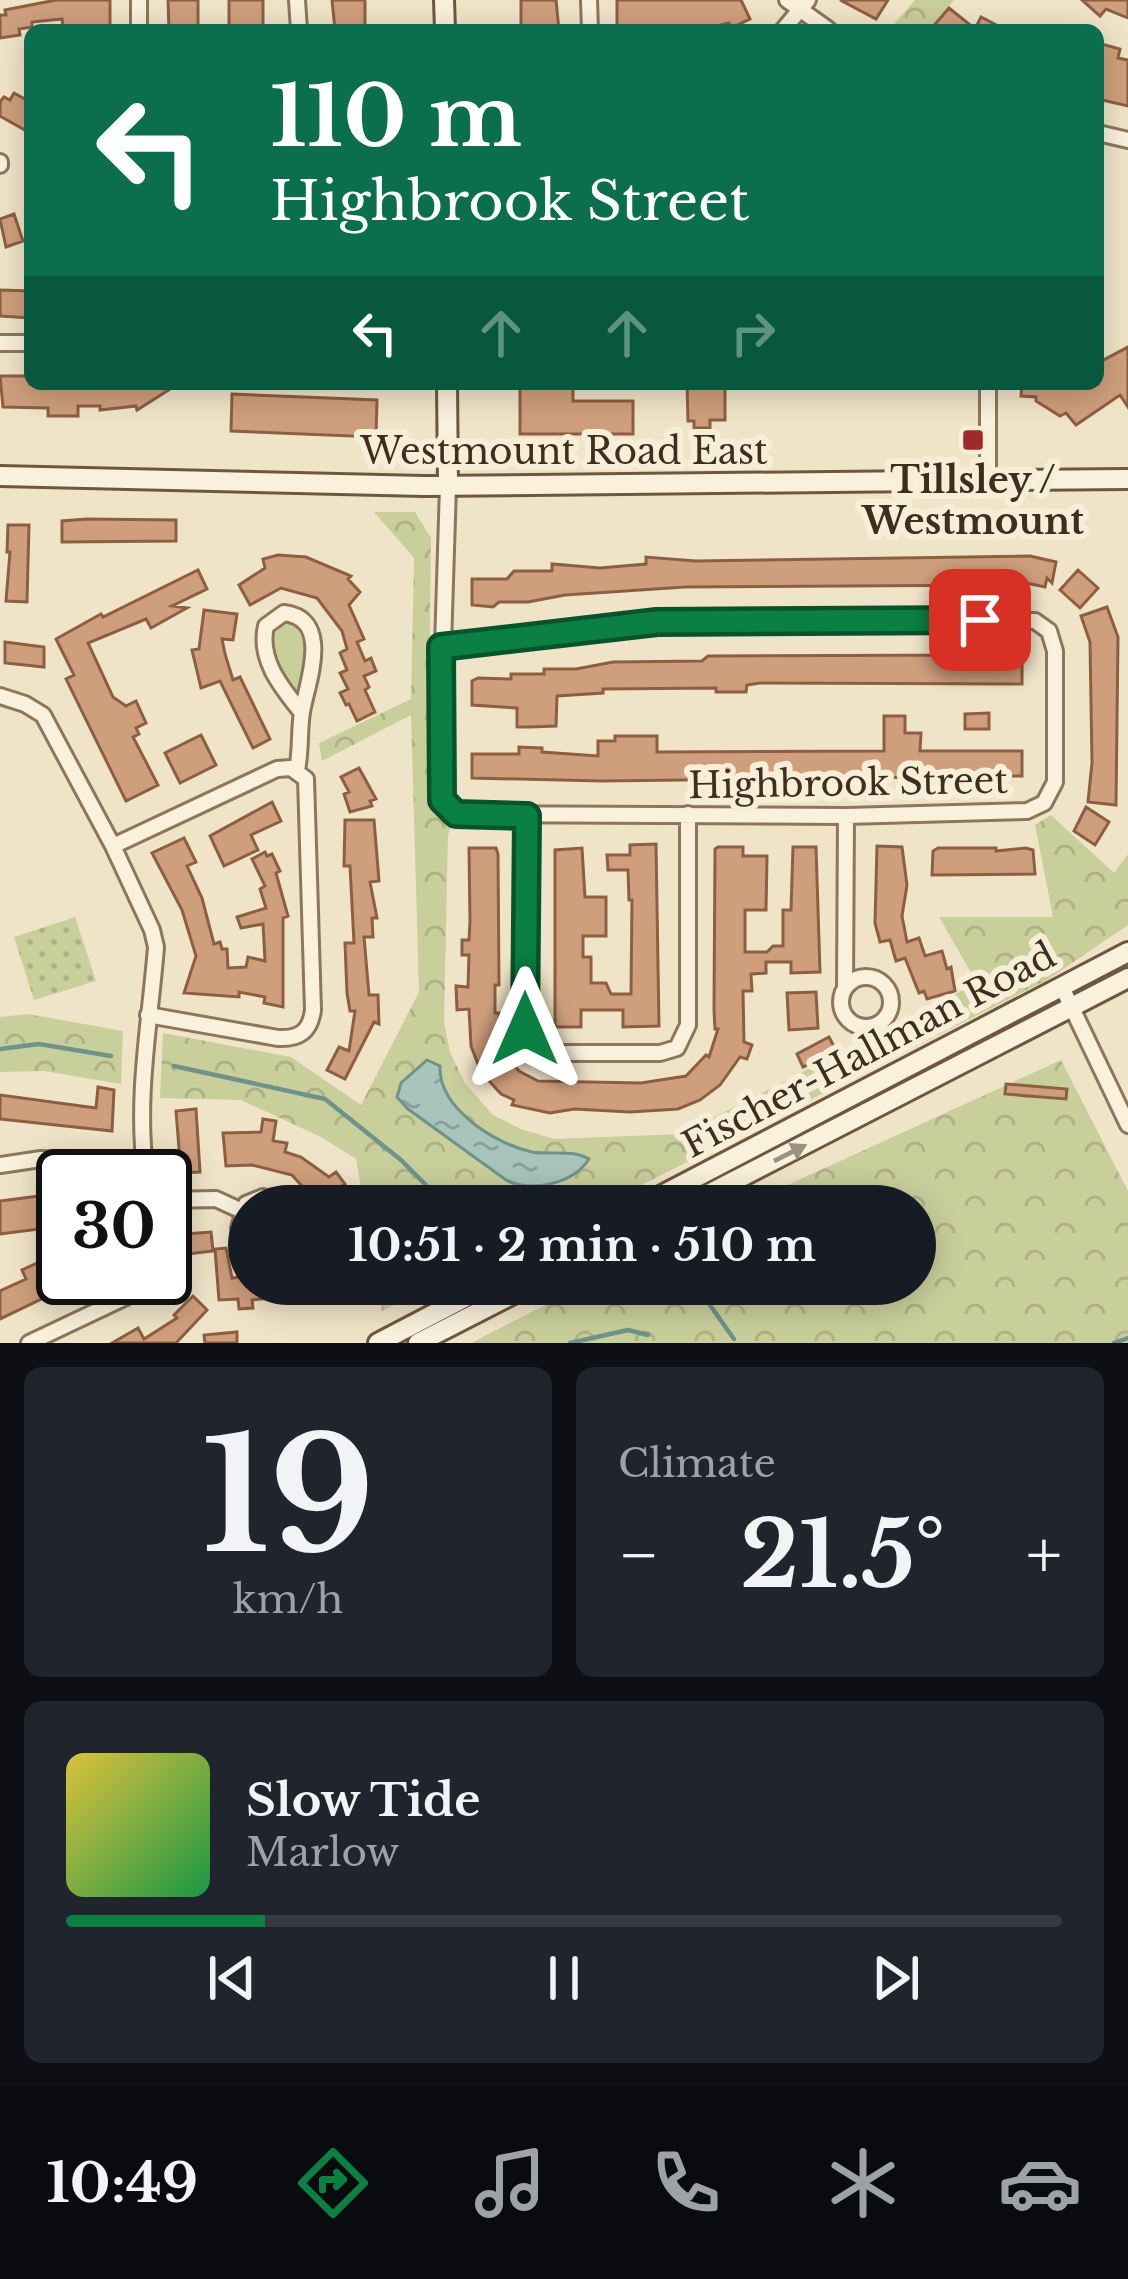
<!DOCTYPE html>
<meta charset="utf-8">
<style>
:root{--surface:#171b24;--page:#20242c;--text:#f1f3f6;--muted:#9ea1a6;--line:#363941;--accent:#0b8043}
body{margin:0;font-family:"Libre Baskerville",serif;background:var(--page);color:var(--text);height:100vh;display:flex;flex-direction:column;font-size:45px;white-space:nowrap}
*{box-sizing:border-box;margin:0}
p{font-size:39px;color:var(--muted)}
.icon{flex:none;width:66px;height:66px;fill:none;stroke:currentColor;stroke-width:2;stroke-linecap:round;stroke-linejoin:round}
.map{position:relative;height:1343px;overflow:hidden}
.drawer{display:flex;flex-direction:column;gap:24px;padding:24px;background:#0d0f14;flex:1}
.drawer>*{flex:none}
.banner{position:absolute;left:24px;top:24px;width:1080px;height:366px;border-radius:18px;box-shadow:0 6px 30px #0003;background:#0b6e4f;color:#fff;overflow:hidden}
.speed{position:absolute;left:36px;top:1149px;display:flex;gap:24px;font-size:60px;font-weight:700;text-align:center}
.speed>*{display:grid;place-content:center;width:156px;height:156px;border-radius:50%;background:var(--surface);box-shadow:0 6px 30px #0003;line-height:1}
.speed .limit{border:6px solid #111;border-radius:18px;background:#fff;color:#111}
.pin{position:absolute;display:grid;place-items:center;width:102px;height:102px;color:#fff;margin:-51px;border-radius:24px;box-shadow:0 6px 18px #0006}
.me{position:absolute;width:132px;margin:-66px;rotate:0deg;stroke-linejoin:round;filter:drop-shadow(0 0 9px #0008)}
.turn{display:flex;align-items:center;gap:42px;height:252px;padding:0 48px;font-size:54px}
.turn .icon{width:156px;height:156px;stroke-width:2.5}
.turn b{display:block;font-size:84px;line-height:102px}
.lanes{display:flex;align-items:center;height:114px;padding:0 48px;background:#0003;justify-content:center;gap:60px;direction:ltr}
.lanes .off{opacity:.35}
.big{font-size:90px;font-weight:700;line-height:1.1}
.drawer .tile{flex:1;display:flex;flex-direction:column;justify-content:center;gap:18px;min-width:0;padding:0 42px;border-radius:18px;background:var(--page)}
.drawer .dial{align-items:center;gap:0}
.dial b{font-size:156px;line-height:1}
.song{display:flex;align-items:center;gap:36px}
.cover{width:144px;height:144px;border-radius:18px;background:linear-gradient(135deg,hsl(50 70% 55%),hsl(140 70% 35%))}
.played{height:12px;border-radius:6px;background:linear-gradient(90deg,var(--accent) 20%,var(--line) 20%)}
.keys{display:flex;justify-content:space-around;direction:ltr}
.heat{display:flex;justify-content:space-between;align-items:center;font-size:66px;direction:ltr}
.drawer .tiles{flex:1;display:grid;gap:24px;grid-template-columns:1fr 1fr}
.tile:last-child{grid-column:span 2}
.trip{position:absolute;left:228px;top:1185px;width:708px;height:120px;border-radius:60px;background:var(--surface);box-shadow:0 6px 30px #0003;font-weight:700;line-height:120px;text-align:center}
.menu{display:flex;height:192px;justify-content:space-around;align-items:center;background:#090b0e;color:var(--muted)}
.menu .icon{width:84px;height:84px}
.menu .on{color:var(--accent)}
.menu b{font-size:54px;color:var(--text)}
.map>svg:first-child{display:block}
.grass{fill:#c9cf9b}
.park{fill:url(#park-crowns)}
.garden{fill:url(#garden-dots)}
.water{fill:url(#water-ripples);stroke:#6f938a;stroke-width:3}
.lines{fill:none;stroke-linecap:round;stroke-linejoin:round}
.stream{stroke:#6f938a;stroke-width:4.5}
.building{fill:#cf9f7d;stroke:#8d5f41;stroke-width:3}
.street-casing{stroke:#8d765c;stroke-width:20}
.secondary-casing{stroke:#6f573f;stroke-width:24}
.street{stroke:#faf1dc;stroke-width:14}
.secondary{stroke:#faf1dc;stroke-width:18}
.oneway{fill:#9c907e}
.route-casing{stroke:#07532c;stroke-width:30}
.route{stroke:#0b8043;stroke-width:21}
.poi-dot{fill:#9e2a2b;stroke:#f7eed8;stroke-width:4.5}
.labels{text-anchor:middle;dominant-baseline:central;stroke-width:12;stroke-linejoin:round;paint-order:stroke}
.street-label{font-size:36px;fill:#3d2e20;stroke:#f7eed8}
.poi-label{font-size:36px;font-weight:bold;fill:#3d2e20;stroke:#f7eed8}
</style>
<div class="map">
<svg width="1128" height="1343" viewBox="0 0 1128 1343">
<defs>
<pattern id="park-crowns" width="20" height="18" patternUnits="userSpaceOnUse" patternTransform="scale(3)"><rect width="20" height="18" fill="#c9cf9b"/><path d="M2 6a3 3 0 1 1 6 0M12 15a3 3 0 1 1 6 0" fill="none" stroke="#aeb285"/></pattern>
<pattern id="garden-dots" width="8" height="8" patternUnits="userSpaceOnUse" patternTransform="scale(3)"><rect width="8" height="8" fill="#c9cf9b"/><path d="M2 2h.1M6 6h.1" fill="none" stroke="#aeb285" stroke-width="1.8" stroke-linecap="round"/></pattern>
<pattern id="water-ripples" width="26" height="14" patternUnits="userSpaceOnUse" patternTransform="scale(3)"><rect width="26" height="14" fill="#a9c4bc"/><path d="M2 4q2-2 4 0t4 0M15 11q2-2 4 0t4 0" fill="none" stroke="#8ba098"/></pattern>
</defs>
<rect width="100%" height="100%" fill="#f0e4c8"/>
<!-- grass -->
<path class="grass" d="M 289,623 C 311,633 303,666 302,688 L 296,693 L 291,692 L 269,645 L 269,632 Z"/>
<!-- park -->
<path class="park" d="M 915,0 L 954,0 L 929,30 L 889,30 Z
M 374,512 L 415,512 L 431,538 L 428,796 L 453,821 L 448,835 L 444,1022 L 450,1052 L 465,1083 L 493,1115 L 521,1129 L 554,1139 L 681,1134 L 977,983 L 939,917 L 1053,917 L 1035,825 L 1051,815 L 1114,873 L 1128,854 L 1128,925 L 1047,980 L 600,1206 L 364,1206 L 356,1159 L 321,1137 L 241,1100 L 160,1098 L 163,1033 L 291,1057 L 361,1105 L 419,992 L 411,715 L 322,761 L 319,743 L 411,699 L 414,558 Z
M 28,1014 L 123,1031 L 121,1084 L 44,1071 L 0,1072 L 0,1017 Z
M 1061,1060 L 1128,1191 L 1128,1343 L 471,1343 L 586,1284 L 915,1284 L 915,1206 L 742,1206 Z
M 377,1284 L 438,1284 L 382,1311 Z"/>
<!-- garden -->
<path class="garden" d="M 75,917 L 96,981 L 34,1000 L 14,937 Z"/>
<!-- water -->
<path class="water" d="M 427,1060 L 440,1066 C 438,1108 495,1144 532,1152 C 551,1155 572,1149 589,1159 C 573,1184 531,1193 506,1180 L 408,1109 L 397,1097 L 401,1083 Z"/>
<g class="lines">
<!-- stream -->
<path class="stream" d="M 0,1049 L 39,1044 L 111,1056
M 174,1066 L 325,1099 L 401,1160 L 447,1206
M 695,1284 L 734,1339
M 570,1343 L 628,1330 L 648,1335
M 1114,1343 L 1128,1338"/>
</g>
<!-- building -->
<path class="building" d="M 56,0 L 110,0 L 110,27 L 63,27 L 62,19 L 32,22 L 32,27 L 19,29 L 20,35 L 0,38 L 0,15 L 6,15 L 5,10 Z
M 168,0 L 198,0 L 198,30 L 169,30 Z
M 229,0 L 263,0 L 263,30 L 229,30 Z
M 332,0 L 365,0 L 365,30 L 335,30 Z
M 521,0 L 556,0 L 559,30 L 521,30 Z
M 617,0 L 741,0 L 750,19 L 731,28 L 729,23 L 704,29 L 624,29 L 624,26 L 617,26 Z
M 840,0 L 888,0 L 876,19 Z
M 1082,0 L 1128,0 L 1128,18 L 1106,9 L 1100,16 Z
M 949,8 L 975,29 L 981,17 L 1006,30 L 930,30 Z
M 1098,43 L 1120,49 L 1118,58 L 1128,60 L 1128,106 L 1098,99 Z
M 14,93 L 30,102 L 30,133 L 0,116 L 0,102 L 4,97 L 10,100 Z
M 14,214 L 23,241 L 6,247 L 0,219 Z
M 0,290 L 30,291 L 30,318 L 0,316 Z
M 1128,347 L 1128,407 L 1120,395 L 1076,425 L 1066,413 L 1060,416 L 1036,401 L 1036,397 L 1021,396 L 1022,384 L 1098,384 L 1098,363 Z
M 0,376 L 30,376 L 30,384 L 178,384 L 137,410 L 136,406 L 100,410 L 100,406 L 78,406 L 78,416 L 48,416 L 48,408 L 3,407 Z
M 520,384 L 573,384 L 573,401 L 633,401 L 633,434 L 520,434 Z
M 687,384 L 725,384 L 725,420 L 710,420 L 710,428 L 694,428 L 694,421 L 688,421 Z
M 232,394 L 377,400 L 376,437 L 231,431 Z
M 87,519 L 176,520 L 176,541 L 62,542 L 62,521 Z
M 8,525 L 29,525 L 27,602 L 6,601 L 10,552 L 7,552 Z
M 278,555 L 306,557 L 351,576 L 348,579 L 360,592 L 349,605 L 364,639 L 357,642 L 365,661 L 371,658 L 376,671 L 364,676 L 369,687 L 365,690 L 375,712 L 357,721 L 349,704 L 346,705 L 340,693 L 348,689 L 340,673 L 347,670 L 340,653 L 347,649 L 342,631 L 317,598 L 281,588 L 250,605 L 239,585 L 265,568 L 263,559 Z
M 1030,556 L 1056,562 L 1052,583 L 1047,578 L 1045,587 L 1012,580 L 1012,585 L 685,587 L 565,595 L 528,602 L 499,602 L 493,607 L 472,605 L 472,579 L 507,579 L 514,571 L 552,571 L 552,564 L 600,568 L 646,564 L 646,557 L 696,561 Z
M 198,570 L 207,589 L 172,606 L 187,608 L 151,628 L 146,619 L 88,643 L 113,697 L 126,706 L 136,701 L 146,723 L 136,728 L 139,734 L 133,737 L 158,785 L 126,801 L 66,679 L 74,675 L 56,639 L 101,614 L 103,617 Z
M 1078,570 L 1098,588 L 1080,608 L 1060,590 Z
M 1107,607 L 1118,637 L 1116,805 L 1088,802 L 1092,763 L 1090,642 L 1081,616 Z
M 204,610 L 237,614 L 233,640 L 222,639 L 225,654 L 233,680 L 240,677 L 270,739 L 253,748 L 220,681 L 201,688 L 192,650 L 199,649 Z
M 5,642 L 44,647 L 44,667 L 5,663 Z
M 979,655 L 1022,660 L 1022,684 L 760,683 L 747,685 L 746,692 L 716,692 L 716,688 L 603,689 L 603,693 L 557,696 L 556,726 L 530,727 L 517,727 L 517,708 L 472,705 L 472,681 L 478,678 L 511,679 L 511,674 L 544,674 L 544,669 L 576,669 L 613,662 L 702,661 L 708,656 Z
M 989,713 L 989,729 L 965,729 L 965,714 Z
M 884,716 L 905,716 L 905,733 L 921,733 L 920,751 L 1022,751 L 1022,776 L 602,781 L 472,778 L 472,754 L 519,754 L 519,747 L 542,748 L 542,752 L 598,756 L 598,741 L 615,741 L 615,736 L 657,736 L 657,752 L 884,751 Z
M 201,735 L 216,765 L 180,783 L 165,753 Z
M 359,768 L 376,799 L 370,801 L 372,806 L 350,812 L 344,794 L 349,792 L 341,777 Z
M 272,802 L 281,821 L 251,835 L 258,850 L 224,866 L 210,836 Z
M 1086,807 L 1109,822 L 1095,845 L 1074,831 Z
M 345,820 L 374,820 L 379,881 L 370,882 L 377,918 L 372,918 L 373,937 L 364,937 L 369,995 L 378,995 L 379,1024 L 374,1022 L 345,1079 L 327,1070 L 339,1047 L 349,1051 L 355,1011 L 350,1011 L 347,993 L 345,943 L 354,943 L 350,866 L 344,866 Z
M 184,838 L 196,862 L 187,866 L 202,898 L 214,944 L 220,942 L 222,949 L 227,949 L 228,968 L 246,967 L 248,957 L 265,961 L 263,924 L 241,928 L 237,917 L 266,908 L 260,889 L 265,886 L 252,859 L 265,852 L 267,856 L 272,854 L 280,871 L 276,873 L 288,916 L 283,918 L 283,1007 L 264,1003 L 265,997 L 239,992 L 239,997 L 184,993 L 196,956 L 182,910 L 152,853 Z
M 656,844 L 659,1026 L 623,1027 L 623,1010 L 581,1010 L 581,1027 L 555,1027 L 555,850 L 582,848 L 585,897 L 606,897 L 606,936 L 583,936 L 583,957 L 591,957 L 591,983 L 606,983 L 611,994 L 631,994 L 632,900 L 629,900 L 628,870 L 608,870 L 607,855 L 630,855 L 630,845 Z
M 877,846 L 902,847 L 907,885 L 902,916 L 907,942 L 919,938 L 925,956 L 942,951 L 947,969 L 951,967 L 955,991 L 927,999 L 924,991 L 919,993 L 905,958 L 896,961 L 890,940 L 880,942 L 875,923 Z
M 718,847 L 743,847 L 743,856 L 767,856 L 766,910 L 745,910 L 745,952 L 767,952 L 773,946 L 783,946 L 783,910 L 791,910 L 793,847 L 816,847 L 820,972 L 791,973 L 791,962 L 766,962 L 766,973 L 751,974 L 752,991 L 743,991 L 744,1042 L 752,1045 L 747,1059 L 740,1057 L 720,1085 L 700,1100 L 678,1109 L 630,1112 L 574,1109 L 550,1113 L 512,1105 L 514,1100 L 501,1094 L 481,1072 L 471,1046 L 469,1009 L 457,1010 L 456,986 L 468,987 L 469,955 L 462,955 L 462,940 L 469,940 L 470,921 L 469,848 L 496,848 L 498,854 L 499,985 L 495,985 L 495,1013 L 499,1013 L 501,1042 L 510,1060 L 519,1071 L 538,1081 L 641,1083 L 686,1076 L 706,1055 L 709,1057 L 718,1029 L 715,1029 L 714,1010 L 715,849 Z
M 938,848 L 996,848 L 996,851 L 1026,848 L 1033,850 L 1035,874 L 932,875 L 933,851 Z
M 816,992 L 818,1028 L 789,1030 L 787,993 Z
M 829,1037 L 837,1052 L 803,1067 L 797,1054 Z
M 1006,1084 L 1067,1089 L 1066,1099 L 1005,1094 Z
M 98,1087 L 114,1090 L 112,1131 L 0,1119 L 0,1095 L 96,1108 Z
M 196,1109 L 200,1172 L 181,1173 L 176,1111 Z
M 263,1119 L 276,1121 L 273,1141 L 287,1143 L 285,1152 L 301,1157 L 329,1177 L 336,1172 L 345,1184 L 340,1187 L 346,1206 L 320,1206 L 292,1175 L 252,1165 L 226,1166 L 223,1133 L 261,1132 Z
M 62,1193 L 63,1226 L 0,1234 L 0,1201 Z
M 211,1232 L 213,1251 L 187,1254 L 186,1234 Z
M 226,1248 L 232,1278 L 249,1276 L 249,1284 L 279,1284 L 281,1297 L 252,1300 L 253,1308 L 239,1309 L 238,1299 L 219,1300 L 215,1249 Z
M 46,1259 L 60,1290 L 0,1319 L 0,1291 L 26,1279 L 22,1270 Z
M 288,1284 L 328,1284 L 295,1301 Z
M 193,1296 L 207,1310 L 176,1343 L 112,1343 L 138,1328 L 144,1339 L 177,1318 L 174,1315 Z
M 237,1332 L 237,1343 L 205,1343 L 204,1335 Z"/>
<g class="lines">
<!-- street casing -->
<g class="street-casing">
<path id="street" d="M 139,0 L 139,30
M 297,0 L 299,30
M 589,0 L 590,30
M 787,0 L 829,30
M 783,30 L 808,0
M 1098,133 L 1128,140
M 0,162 L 0,165
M 0,343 L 30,343
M 988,384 L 988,479
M 441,647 L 657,622 L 1035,621 L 1049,631 L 1055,651 L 1055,782 L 1044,803 L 1027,811 L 846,816 L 456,814 L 442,800 L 439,774 L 448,486
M 0,696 L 25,704 L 43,715 L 113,846 L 152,930 L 156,947 C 150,1023 135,1100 146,1176
M 297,770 C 301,751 299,731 302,712 C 307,683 333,619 284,613 L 266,626 C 258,660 282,688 302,713
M 527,816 L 528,1039 L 550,1053 L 660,1053 L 677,1048 L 688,1025 L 688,814
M 113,846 L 277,769 L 291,768 L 306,779 L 313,1010 C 310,1032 299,1039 278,1038 L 148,1015
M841 1002a25 25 0 1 1 50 0a25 25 0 1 1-50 0Z
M 1062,987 L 1128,1125
M 845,988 L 846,816
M 0,1165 L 41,1159 L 145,1166
M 165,1200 L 216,1199 L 242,1211
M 249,1243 L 239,1228 L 246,1204 L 263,1197 L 284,1206
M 29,1343 L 126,1297 L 145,1278"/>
</g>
<!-- secondary casing -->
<g class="secondary-casing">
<path id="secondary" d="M 444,0 L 445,30
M 447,384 L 448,486
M 0,476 L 424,486 L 1128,479
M 641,1206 L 1128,952
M 685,1206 L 1128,978
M 378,1343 L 491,1284
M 418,1343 L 533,1284"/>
</g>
<!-- street -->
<use href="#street" class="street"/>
<!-- secondary -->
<use href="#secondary" class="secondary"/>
</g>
<!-- one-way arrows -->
<defs><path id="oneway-solid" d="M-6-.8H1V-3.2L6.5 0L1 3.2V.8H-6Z" transform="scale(3)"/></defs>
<use class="oneway" href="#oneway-solid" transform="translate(790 1153) rotate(-27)"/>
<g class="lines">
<!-- route casing -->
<g class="route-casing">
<path id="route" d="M 525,1029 L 527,816 L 456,814 L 442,800 L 441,647 L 657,622 L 980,620"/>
</g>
<!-- route -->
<use href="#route" class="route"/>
</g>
<!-- markers -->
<rect class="poi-dot" x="961" y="428" width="24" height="24" rx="6"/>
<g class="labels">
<!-- street labels -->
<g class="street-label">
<text x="564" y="451">Westmount Road East</text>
<text transform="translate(848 783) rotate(-1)">Highbrook Street</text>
<text transform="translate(869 1050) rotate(-28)">Fischer-Hallman Road</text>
</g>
<!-- poi labels -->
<g class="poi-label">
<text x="973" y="480">Tillsley /<tspan x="973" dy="41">Westmount</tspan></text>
</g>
</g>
</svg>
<div class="speed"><div class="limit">30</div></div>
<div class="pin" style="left:980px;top:620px;background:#d93025"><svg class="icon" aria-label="arrive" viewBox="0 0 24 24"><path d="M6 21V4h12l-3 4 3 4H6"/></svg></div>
<svg class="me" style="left:525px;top:1029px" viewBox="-20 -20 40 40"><path d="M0-17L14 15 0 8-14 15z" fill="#0b8043" stroke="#fff" stroke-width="4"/></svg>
<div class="trip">10:51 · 2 min · 510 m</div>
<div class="banner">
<div class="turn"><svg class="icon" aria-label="left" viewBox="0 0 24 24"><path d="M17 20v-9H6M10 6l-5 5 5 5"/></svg><div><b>110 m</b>Highbrook Street</div></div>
<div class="lanes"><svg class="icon" aria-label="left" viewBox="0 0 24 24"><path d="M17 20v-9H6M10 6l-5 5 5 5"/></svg><svg class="icon off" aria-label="ahead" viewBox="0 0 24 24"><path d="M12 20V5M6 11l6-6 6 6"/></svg><svg class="icon off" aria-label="ahead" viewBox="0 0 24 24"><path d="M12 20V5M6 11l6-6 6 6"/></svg><svg class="icon off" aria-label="right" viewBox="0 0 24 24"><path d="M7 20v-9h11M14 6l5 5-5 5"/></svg></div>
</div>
</div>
<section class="drawer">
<div class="tiles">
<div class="tile dial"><b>19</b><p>km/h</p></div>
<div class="tile"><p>Climate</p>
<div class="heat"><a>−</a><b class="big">21.5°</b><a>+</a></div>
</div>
<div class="tile">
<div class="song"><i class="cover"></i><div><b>Slow Tide</b><p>Marlow</p></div></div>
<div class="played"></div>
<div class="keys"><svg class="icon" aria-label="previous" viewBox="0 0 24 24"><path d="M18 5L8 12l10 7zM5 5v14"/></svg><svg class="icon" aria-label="pause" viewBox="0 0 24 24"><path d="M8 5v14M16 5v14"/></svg><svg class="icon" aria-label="next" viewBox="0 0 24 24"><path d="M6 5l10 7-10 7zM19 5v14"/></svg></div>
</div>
</div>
</section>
<nav class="menu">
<b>10:49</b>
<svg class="icon on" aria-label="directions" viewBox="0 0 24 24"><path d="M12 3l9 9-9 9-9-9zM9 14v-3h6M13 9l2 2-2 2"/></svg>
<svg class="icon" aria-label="music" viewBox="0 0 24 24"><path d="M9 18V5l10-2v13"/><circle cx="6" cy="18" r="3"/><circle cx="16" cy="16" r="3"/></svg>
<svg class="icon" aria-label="phone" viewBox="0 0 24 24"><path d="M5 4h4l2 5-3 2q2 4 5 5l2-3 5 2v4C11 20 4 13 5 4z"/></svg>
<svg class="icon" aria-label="climate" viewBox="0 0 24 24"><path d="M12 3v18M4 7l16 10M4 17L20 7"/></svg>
<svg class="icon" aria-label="car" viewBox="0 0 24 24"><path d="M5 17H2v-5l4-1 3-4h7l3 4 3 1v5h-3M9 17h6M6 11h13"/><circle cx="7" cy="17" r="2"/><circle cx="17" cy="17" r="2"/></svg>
</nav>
